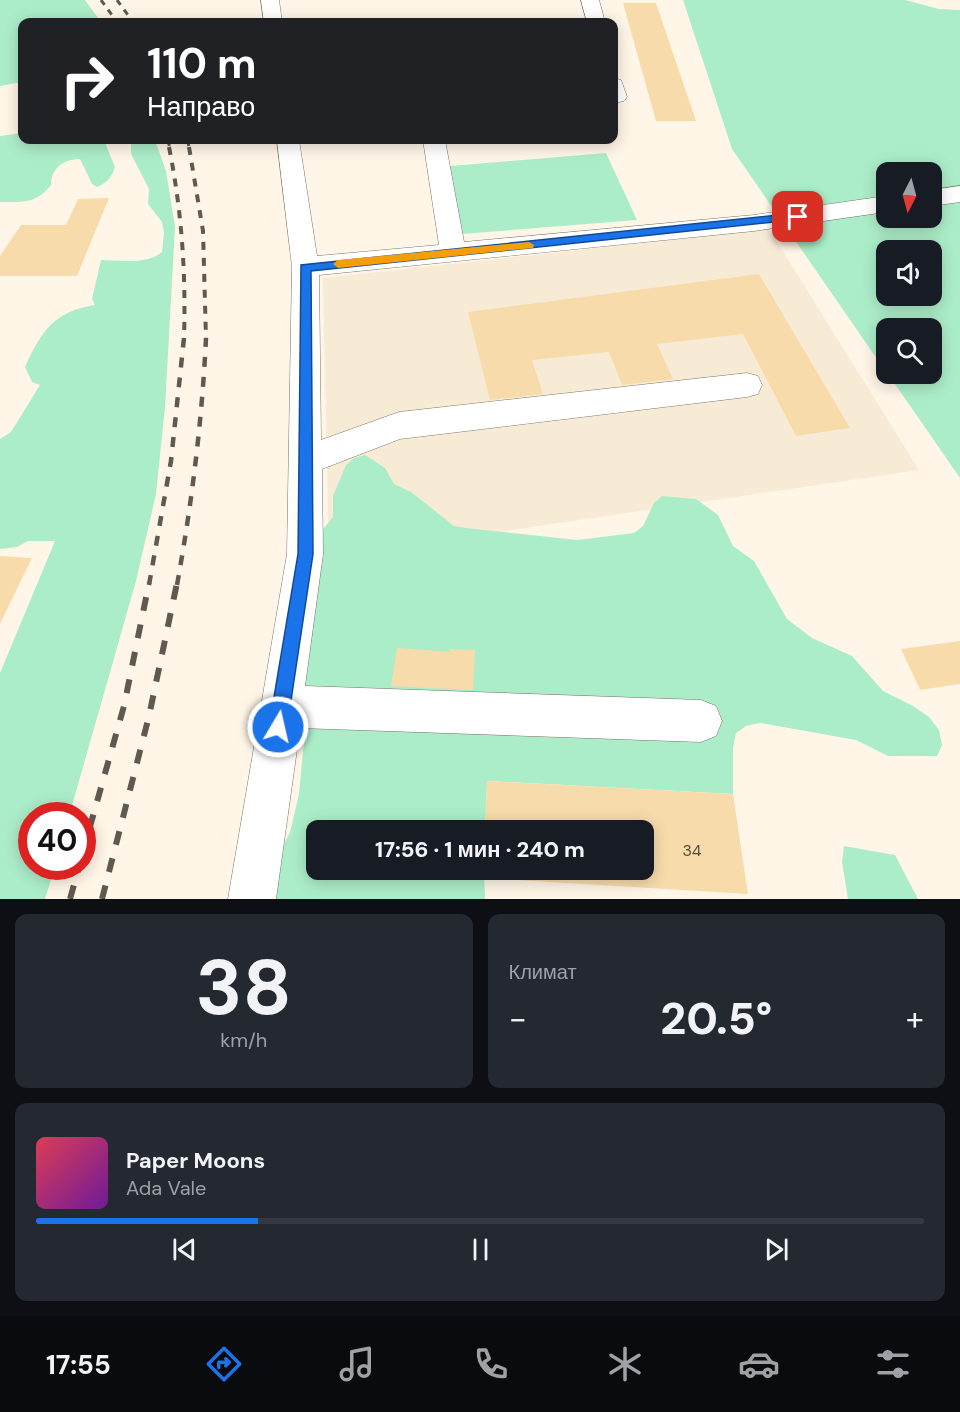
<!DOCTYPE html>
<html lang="ru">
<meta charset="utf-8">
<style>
:root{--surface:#171b24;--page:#242831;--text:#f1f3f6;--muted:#9ea1a6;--line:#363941;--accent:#1a73e8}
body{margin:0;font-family:"DM Sans",sans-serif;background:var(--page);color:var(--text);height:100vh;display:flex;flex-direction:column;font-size:22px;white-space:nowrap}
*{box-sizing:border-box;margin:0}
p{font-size:20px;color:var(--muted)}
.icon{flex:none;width:33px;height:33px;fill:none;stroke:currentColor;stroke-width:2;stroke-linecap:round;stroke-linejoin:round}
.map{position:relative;height:899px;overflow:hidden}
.details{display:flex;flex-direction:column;gap:15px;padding:15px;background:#0d0f14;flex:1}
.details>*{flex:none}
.guide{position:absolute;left:18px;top:18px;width:600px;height:126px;border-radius:12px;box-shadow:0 3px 15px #0003;background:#202124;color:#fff;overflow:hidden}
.needle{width:39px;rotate:186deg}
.tools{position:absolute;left:876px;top:162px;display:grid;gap:12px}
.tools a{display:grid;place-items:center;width:66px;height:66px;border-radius:12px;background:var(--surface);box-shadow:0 3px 15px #0003;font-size:30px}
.speed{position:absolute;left:18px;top:802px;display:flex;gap:12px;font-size:30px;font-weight:700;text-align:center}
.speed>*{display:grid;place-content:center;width:78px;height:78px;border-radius:50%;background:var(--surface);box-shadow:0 3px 15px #0003;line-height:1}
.speed .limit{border:9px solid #d22;background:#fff;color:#111}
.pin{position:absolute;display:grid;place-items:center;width:51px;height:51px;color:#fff;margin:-26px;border-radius:12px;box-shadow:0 3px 9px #0006}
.me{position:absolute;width:66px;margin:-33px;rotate:9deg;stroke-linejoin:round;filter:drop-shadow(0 0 4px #0008)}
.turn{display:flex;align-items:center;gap:21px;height:126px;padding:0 30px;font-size:27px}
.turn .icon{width:78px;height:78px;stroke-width:2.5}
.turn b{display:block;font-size:42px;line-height:51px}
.big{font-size:45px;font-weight:800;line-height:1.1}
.details .widget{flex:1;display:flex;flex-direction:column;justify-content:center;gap:9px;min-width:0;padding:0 21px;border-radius:12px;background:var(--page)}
.details .dial{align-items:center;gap:0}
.dial b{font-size:78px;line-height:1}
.song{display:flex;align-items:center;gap:18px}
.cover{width:72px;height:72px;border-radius:9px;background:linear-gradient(135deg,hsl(350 70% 55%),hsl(280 70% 35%))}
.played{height:6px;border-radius:3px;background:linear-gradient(90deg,var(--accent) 25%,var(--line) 25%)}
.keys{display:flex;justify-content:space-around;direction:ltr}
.heat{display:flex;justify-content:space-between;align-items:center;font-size:33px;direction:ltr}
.details .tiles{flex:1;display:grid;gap:15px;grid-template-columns:1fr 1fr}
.widget:last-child{grid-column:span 2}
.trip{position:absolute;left:306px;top:820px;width:348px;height:60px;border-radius:12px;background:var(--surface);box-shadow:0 3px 15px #0003;font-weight:800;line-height:60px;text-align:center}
.tabs{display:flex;height:96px;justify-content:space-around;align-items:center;background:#090b0e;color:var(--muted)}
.tabs .icon{width:42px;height:42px}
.tabs .on{color:var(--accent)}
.tabs b{font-size:27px;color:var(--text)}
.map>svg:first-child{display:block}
.built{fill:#f8ebd6}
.green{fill:#acedc9;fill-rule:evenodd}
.building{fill:#f8dbab}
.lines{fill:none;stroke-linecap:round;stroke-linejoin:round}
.minor-casing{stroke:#7b7366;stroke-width:1}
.minor{fill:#fff;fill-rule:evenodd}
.rail-far3{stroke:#5e5a52;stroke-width:3;stroke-dasharray:6 6;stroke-linecap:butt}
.rail-far2{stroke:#5e5a52;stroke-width:4;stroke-dasharray:8 8;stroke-linecap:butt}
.rail-far1{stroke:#5e5a52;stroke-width:4.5;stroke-dasharray:10 10;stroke-linecap:butt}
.rail{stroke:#5e5a52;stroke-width:6;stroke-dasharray:14 14;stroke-linecap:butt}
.route{fill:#1a73e8;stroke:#114b97;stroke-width:1.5}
.slow{fill:#f59e0b}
.labels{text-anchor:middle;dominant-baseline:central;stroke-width:5;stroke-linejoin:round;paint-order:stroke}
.near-number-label{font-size:16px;fill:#544a3a}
</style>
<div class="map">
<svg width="960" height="899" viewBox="0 0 960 899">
<rect width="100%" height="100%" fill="#fff6e7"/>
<!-- built -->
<path class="built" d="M 769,229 L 919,470 L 329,557 L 323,278 Z"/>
<!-- green -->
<path class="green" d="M 0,0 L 85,0 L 101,22 L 22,22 L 22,82 L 0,86 Z
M 683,0 L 905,0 L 939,9 L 960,10 L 960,478 L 888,374 L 932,374 L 932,328 L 886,328 L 886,372 L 732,149 ZM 886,172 L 932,172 L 932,218 L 886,218 ZM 886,250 L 932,250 L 932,296 L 886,296 Z
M 22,133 L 22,140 L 108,140 L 106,145 L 115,167 C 112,177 107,183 97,187 L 92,184 L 80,159 C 64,159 51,168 51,185 C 36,204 22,202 0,202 L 0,136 Z
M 131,140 L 155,140 L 166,171 L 175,227 L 165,407 L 156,494 L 136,581 L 69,816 L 32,816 L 32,867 L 55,867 L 45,899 L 0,899 L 0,673 L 55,541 L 28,541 L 17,547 L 0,549 L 0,439 L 11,432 L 40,385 L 32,382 L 25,367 C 41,331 55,311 95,305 L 92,299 L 101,260 C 121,260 146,265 162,252 L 164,233 L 162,222 L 148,204 L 149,189 L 131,154 Z
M 606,153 L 637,220 L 462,234 L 450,166 Z
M 365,455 L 385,468 L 394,484 L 411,492 L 454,526 L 466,528 L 577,540 L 634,533 L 643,526 L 654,503 L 662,496 L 696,499 L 718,515 L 733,546 L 754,561 L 787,619 L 812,638 L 852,656 L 883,691 L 913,706 L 929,717 L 939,730 L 942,745 L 937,756 L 888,756 L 856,740 L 760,723 L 746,726 L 736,733 L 733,748 L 733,794 L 487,781 L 485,831 L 316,831 L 316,870 L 484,870 L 485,899 L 257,899 L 290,832 L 299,794 L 304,741 L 302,696 L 318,535 L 333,517 L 333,496 L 346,465 L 354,458 Z
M 844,846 L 895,855 L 918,899 L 848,899 L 842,862 Z"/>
<!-- building -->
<path class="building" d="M 623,3 L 656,3 L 696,121 L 656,121 Z
M 109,198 L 77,276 L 0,276 L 0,256 L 21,225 L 66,225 L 78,199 Z
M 759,274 L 850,428 L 796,436 L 743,334 L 657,344 L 673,379 L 622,385 L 609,352 L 532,360 L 543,394 L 490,400 L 468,312 Z
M 0,556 L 32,558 L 0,624 Z
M 960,641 L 960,684 L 920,690 L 901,649 Z
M 397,648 L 450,652 L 450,649 L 475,650 L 473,690 L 391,686 Z
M 487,781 L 733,794 L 748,894 L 484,878 L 484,870 L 644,870 L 644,831 L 485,831 Z"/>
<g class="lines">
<!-- minor casing -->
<g class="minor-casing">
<path id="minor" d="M 261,0 L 279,0 L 282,22 L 264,22 Z
M 581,0 L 599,0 L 605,22 L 587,22 Z
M 614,78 L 621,80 L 627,97 L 624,101 L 614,103 Z
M 277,140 L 299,140 L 317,256 L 439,245 L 423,140 L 445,140 L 464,242 L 754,215 L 886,196 L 886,212 L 754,231 L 319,275 L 321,440 L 399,412 L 747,373 L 758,376 L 762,385 L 758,394 L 747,397 L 400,439 L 322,469 L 323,554 L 305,686 L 701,700 L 716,706 L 722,721 L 716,736 L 701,742 L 300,728 L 276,899 L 228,899 L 287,554 L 292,267 Z
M 960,186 L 960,202 L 932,206 L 932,190 Z"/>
</g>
<!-- minor -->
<use href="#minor" class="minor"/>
<!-- rail-far3 -->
<path class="rail-far3" d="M 101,0 L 117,22
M 117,0 L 133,22
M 168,140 L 170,149
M 188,140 L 189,149"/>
<!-- rail-far2 -->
<path class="rail-far2" d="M 169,147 C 182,212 186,274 184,339
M 189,147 L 203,231 L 206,339"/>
<!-- rail-far1 -->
<path class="rail-far1" d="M 149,585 L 171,461 L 184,338
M 177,585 C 192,502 202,421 206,338"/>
<!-- rail -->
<path class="rail" d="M 82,855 L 124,706 L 149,583
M 70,899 L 79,867
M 102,899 L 149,716 L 177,583"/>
</g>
<!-- route -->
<path class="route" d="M 798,213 L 802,214 L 802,219 L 311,271 L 313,554 L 287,727 L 284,733 L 278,736 L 272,733 L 269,727 L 298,554 L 301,265 Z"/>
<!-- slow -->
<path class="slow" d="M 529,242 L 534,245 L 533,248 L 338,268 L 333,264 L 338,260 Z"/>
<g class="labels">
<!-- near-number labels -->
<g class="near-number-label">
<text x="692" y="850">34</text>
</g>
</g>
</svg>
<div class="tools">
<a><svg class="needle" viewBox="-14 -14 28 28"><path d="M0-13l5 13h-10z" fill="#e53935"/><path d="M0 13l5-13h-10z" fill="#9ea1a6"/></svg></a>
<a><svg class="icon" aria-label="sound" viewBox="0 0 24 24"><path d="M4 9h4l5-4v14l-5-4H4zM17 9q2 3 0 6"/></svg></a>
<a><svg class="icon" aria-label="search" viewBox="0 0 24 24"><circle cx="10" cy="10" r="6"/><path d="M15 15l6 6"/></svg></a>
</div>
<div class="speed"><div class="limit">40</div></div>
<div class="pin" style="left:798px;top:217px;background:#d93025"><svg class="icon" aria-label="arrive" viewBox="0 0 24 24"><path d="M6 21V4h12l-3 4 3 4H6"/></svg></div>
<svg class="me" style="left:278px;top:727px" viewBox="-20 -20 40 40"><circle r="17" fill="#1a73e8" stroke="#fff" stroke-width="3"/><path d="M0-11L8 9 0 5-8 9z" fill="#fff"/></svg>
<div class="trip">17:56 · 1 мин · 240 m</div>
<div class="guide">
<div class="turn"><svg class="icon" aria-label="right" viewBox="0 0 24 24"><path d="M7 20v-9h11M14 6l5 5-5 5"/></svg><div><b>110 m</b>Направо</div></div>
</div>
</div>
<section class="details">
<div class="tiles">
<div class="widget dial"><b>38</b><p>km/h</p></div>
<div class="widget"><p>Климат</p>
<div class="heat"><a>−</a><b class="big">20.5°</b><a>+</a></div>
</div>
<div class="widget">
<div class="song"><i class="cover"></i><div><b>Paper Moons</b><p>Ada Vale</p></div></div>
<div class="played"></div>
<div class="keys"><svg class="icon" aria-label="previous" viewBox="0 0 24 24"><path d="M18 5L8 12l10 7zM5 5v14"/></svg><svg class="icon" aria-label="pause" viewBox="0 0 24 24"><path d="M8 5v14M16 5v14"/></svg><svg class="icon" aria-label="next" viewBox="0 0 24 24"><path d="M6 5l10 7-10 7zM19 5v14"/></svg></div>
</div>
</div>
</section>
<nav class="tabs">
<b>17:55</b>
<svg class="icon on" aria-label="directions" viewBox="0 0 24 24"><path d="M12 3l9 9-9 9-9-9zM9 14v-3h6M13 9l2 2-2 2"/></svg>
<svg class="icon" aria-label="music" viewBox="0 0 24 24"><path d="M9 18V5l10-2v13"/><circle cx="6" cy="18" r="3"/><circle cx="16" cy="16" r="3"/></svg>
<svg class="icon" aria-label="phone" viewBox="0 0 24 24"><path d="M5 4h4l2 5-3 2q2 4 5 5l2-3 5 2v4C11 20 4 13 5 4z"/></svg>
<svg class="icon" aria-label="climate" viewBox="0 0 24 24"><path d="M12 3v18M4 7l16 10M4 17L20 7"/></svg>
<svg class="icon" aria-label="car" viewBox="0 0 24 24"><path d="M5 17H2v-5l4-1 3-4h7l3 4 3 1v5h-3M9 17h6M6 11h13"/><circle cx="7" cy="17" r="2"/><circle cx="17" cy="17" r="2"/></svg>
<svg class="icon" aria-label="filters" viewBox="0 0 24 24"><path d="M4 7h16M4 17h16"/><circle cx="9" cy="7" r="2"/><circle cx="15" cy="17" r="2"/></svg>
</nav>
